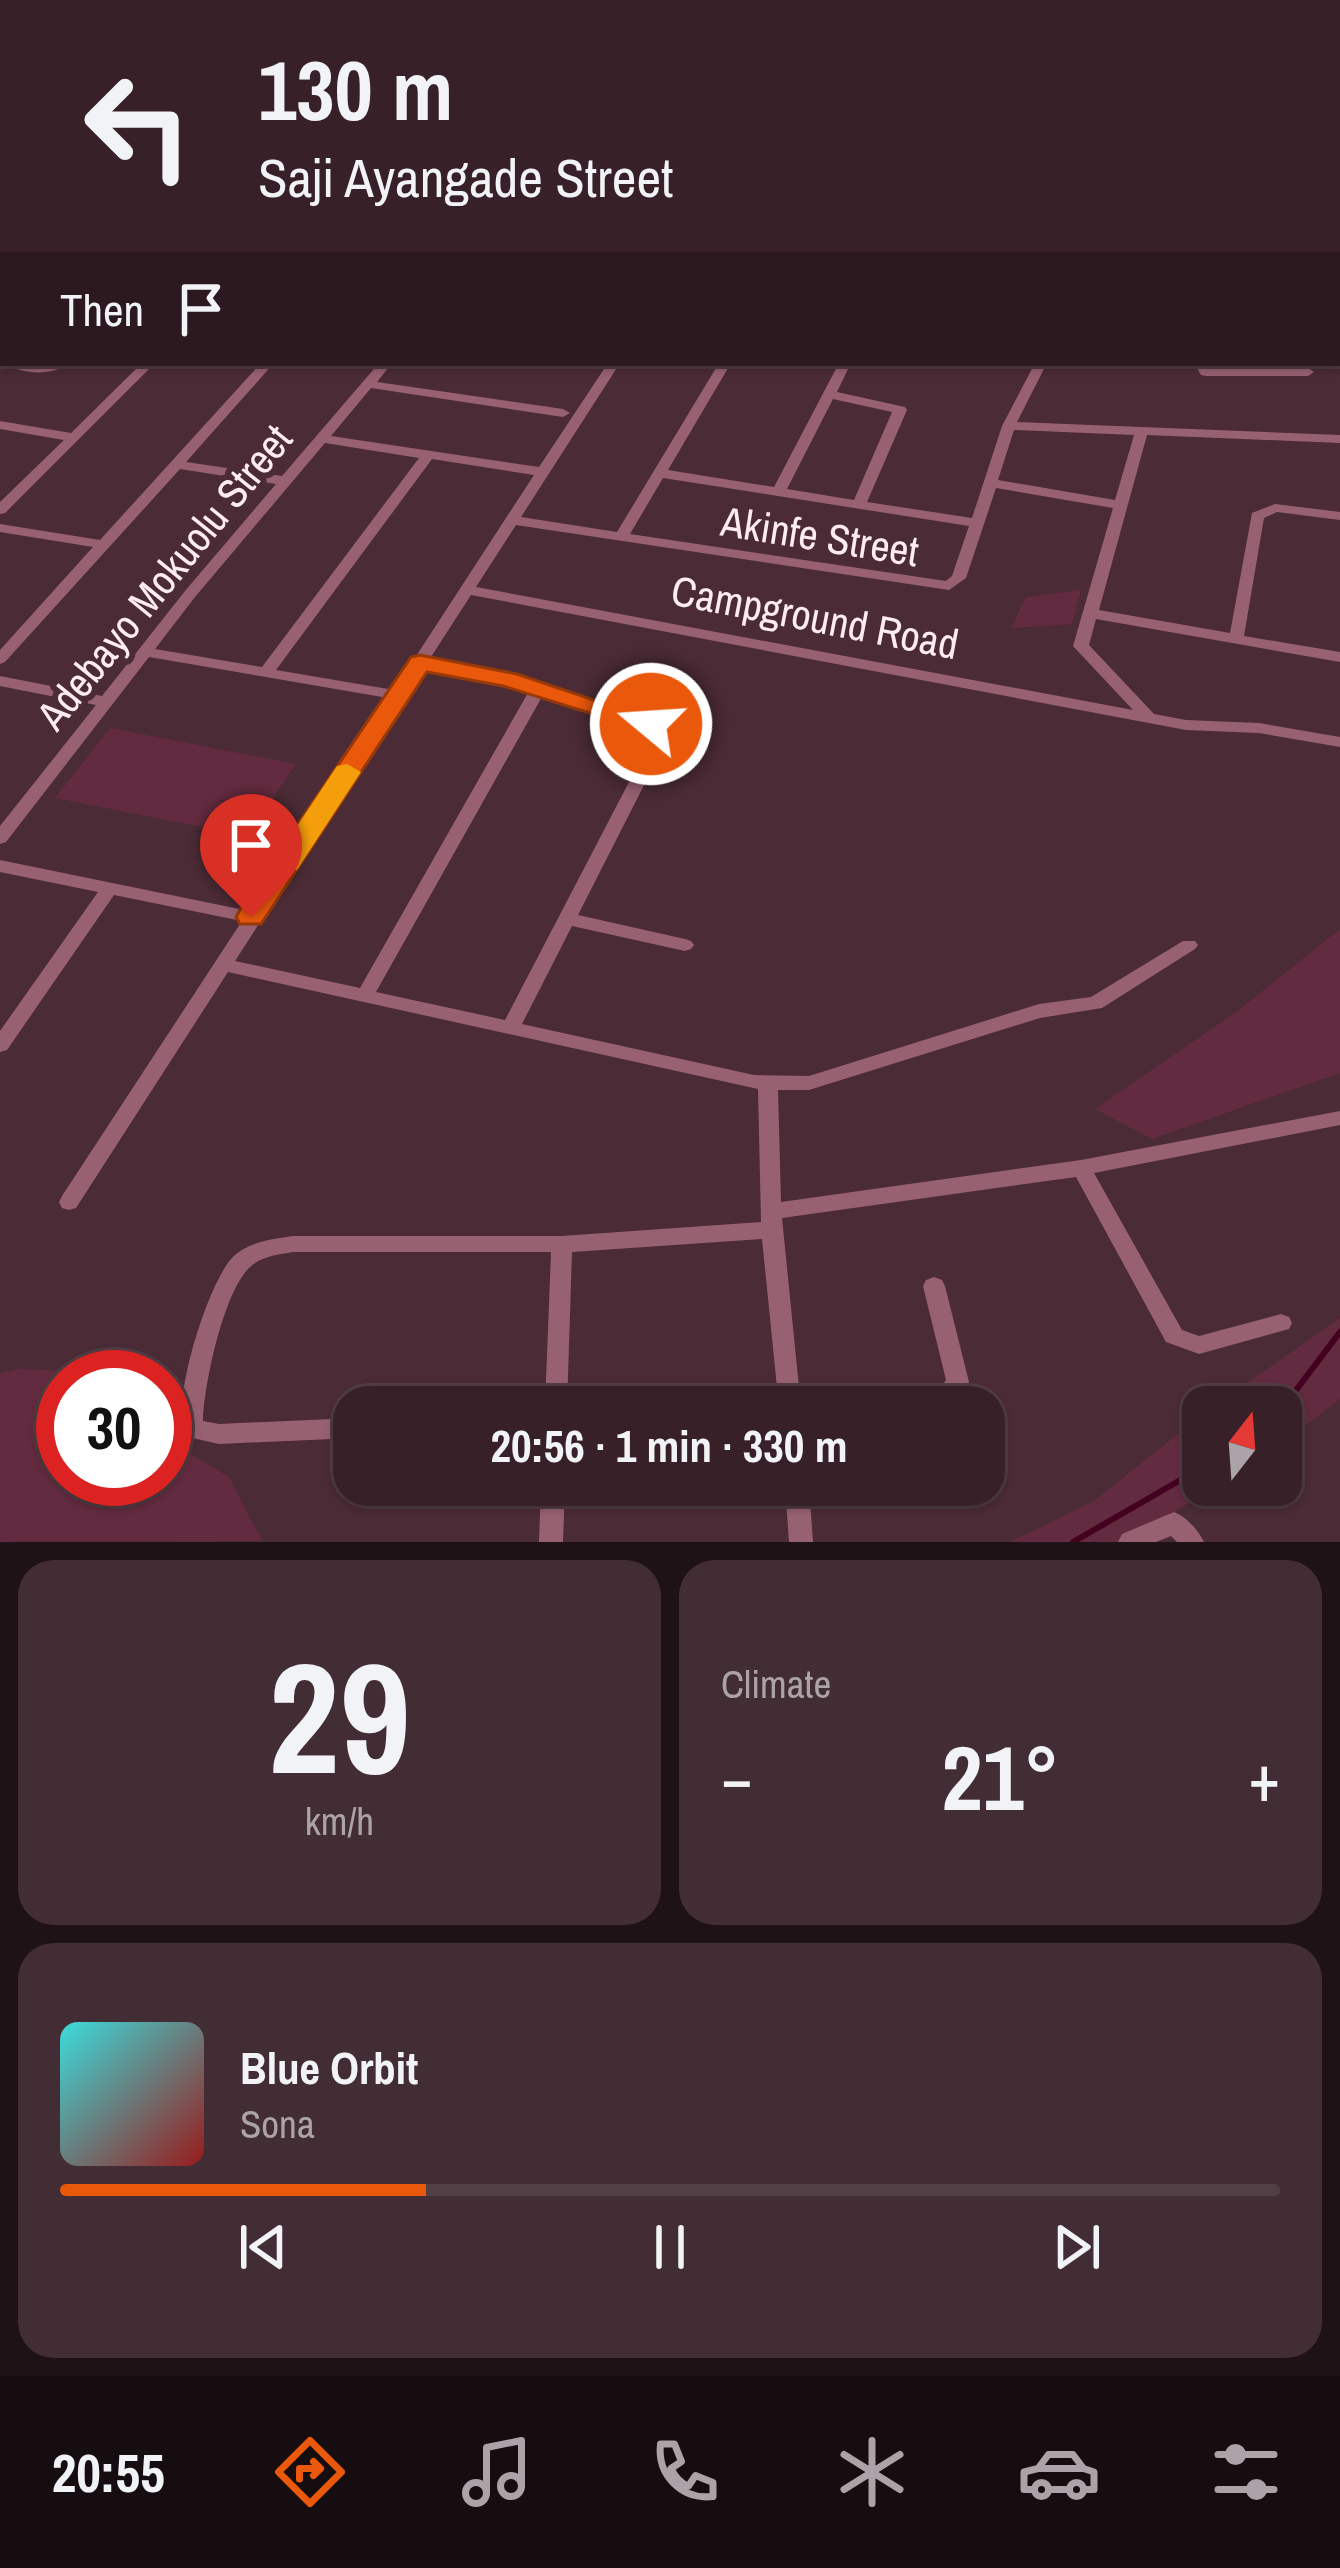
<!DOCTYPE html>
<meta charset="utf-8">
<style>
:root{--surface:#382028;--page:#432d34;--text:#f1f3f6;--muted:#aba3a8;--line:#523e45;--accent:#ea580c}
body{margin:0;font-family:"Archivo Narrow",sans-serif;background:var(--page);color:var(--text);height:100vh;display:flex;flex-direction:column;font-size:45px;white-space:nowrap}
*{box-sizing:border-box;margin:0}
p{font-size:39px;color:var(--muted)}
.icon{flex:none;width:66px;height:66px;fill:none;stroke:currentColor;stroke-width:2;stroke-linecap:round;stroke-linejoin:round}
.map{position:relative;height:1542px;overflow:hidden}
.details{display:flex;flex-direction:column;gap:18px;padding:18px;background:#1f1216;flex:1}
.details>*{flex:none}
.top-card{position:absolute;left:0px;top:0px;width:1341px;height:366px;box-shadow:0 3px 9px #0004,0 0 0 3px var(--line);background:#382028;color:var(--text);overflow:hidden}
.needle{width:78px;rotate:17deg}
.buttons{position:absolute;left:1182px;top:1386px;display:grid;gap:24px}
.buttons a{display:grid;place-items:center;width:120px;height:120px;border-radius:24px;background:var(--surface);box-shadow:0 3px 9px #0004,0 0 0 3px var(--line);font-size:60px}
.speed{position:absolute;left:36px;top:1350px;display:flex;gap:24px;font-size:60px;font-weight:700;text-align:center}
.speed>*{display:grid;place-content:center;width:156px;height:156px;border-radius:50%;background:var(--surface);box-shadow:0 3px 9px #0004,0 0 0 3px var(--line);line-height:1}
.speed .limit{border:18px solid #d22;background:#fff;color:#111}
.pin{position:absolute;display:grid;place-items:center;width:102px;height:102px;color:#fff;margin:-123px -51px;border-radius:50% 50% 50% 0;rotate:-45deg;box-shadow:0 0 12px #0007}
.pin .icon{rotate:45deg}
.me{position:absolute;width:132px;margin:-66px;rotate:288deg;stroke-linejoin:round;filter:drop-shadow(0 0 9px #0008)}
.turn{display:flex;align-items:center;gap:42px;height:252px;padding:0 60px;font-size:54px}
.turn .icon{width:156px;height:156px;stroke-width:2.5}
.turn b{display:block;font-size:84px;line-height:102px}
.then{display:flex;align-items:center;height:114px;padding:0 60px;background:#0003;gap:24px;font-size:45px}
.big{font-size:90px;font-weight:800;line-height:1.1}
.details .tile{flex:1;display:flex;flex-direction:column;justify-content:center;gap:18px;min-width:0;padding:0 42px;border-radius:36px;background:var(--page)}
.details .dial{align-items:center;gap:0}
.dial b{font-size:156px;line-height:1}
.song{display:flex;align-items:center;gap:36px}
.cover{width:144px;height:144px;border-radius:18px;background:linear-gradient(135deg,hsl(180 70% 55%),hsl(0 70% 35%))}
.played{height:12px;border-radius:6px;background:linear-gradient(90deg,var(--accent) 30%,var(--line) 30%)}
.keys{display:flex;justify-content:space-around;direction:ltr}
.heat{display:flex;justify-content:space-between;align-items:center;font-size:66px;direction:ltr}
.details .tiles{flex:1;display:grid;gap:18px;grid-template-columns:1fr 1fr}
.tile:last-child{grid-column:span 2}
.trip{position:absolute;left:333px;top:1386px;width:672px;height:120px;border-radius:36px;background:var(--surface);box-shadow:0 3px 9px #0004,0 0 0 3px var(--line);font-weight:800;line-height:120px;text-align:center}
.tabs{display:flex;height:192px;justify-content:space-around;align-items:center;background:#160d10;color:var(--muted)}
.tabs .icon{width:84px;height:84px}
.tabs .active{color:var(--accent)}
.tabs b{font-size:54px;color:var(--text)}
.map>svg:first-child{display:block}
.green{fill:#632b3f}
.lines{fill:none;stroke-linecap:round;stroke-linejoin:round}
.stream{stroke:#44001f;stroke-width:6}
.street{fill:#986172;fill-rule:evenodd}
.primary{fill:#f687ac;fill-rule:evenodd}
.highway{stroke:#fdacc5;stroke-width:30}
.route{fill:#ea580c;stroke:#983908;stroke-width:3}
.slow{fill:#f59e0b}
.labels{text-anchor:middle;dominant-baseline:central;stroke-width:12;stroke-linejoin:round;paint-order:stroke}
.street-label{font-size:42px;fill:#feecf1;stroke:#4b2b35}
</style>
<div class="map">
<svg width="1340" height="1542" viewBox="0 0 1340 1542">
<rect width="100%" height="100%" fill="#4b2b35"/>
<!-- green -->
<path class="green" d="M 1081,590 L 1072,624 L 1011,628 L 1026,597 Z
M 110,728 L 296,764 L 247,836 L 55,798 Z
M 1340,929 L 1340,1073 L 1152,1139 L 1095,1109 L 1236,1012 Z
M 1340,1318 L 1340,1399 L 1281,1444 L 1281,1407 L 1213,1407 Z
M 18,1369 L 75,1371 L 78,1377 L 63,1377 L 63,1479 L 165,1479 L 165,1389 L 172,1387 L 176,1445 L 229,1477 L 262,1541 L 0,1542 L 0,1373 Z
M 1203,1414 L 1203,1485 L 1221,1485 L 1120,1542 L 1010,1542 L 1094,1501 Z"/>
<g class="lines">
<!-- stream -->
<path class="stream" d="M 1281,1410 L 1340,1332
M 1073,1542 L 1203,1467"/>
<!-- street -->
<path class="street" d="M 621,0 L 633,0 L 636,3 L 624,3 Z
M 690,0 L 708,0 L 702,3 L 684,3 Z
M 850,0 L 868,0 L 874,3 L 856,3 Z
M 1067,0 L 1087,0 L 1093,3 L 1073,3 Z
M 1192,0 L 1202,0 L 1200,3 L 1190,3 Z
M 1272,0 L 1297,0 L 1303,3 L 1278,3 Z
M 0,24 L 3,24 L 3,30 L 0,30 Z
M 1338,64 L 1340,64 L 1340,70 L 1338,70 Z
M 1338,96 L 1340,96 L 1340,103 L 1338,103 Z
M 0,111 L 3,111 L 3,117 L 0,117 Z
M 3,152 L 3,160 L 0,161 L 0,153 Z
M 1338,172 L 1340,172 L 1340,178 L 1338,178 Z
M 1338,218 L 1340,218 L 1340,224 L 1338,224 Z
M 3,300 L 3,309 L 0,310 L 0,301 Z
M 1338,317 L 1340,317 L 1340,325 L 1338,325 Z
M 3,363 L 47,366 L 53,363 L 70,363 C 49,377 23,374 3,363 Z
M 142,363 L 155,363 L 5,513 L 0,514 L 0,502 L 64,440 L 0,429 L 0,421 L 71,433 Z
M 261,363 L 274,363 L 186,462 L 282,476 L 379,363 L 392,363 L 377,382 L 563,409 L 570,413 L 563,417 L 371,388 L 331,436 L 539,467 L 608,363 L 620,363 L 521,517 L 617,532 L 719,363 L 731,363 L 668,470 L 774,487 L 839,363 L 851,363 L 837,392 L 905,407 L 907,410 L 867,502 L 972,518 L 1002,426 L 1035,363 L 1047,363 L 1017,422 L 1340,435 L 1340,443 L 1147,435 L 1099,610 L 1230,633 L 1252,513 L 1275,504 L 1340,512 L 1340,520 L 1277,512 L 1264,518 L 1244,636 L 1340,652 L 1340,662 L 1096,619 L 1089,645 L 1154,714 L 1186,720 L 1259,723 L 1340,737 L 1340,747 L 1259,733 L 1186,730 L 471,595 L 429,660 L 514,676 L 657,721 L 669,736 L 578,915 L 685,939 L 691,941 L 694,945 L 691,949 L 685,951 L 572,926 L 522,1024 L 754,1075 L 809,1076 L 1039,1004 L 1091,997 L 1183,941 L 1195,941 L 1198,945 L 1195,949 L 1102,1008 L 1040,1018 L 809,1090 L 778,1090 L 781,1202 L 1081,1160 L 1340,1111 L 1340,1125 L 1094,1173 L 1182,1330 L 1199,1336 L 1281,1314 L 1289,1317 L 1292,1323 L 1289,1329 L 1199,1354 L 1166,1342 L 1076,1177 L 782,1218 L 800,1397 L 940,1389 L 946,1380 L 923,1286 L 926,1280 L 934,1277 L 942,1280 L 945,1286 L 969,1382 L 954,1405 L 948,1407 L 779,1407 L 762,1239 L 572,1252 L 567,1407 L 545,1407 L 551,1252 L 293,1252 C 277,1255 261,1256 249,1268 C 223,1294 204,1385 203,1421 L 219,1424 L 354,1418 L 354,1438 L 219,1444 L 184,1436 C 171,1402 207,1285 232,1258 C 247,1242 272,1239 293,1236 L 562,1236 L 761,1222 L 758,1089 L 228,972 L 76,1208 L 69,1210 L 62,1208 L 59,1202 L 62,1196 L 242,921 L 114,895 L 7,1050 L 0,1052 L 0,1031 L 98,892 L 0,872 L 0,860 L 249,911 L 388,698 L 149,657 L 6,842 L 0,844 L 0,826 L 96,705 L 0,686 L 0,676 L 102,696 L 185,591 L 276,484 L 180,469 L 5,662 L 0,664 L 0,650 L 93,547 L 0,532 L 0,524 L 100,540 ZM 833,399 L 892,412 L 854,500 L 787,489 ZM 1014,430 L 1134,435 L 1115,500 L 998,480 ZM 325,443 L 419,458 L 262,667 L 155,649 L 195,597 ZM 432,459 L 534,475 L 394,690 L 276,670 ZM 663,478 L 969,526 L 952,576 L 946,581 L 630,534 ZM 996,488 L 1113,508 L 1073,646 L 1133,710 L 476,587 L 516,525 L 949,590 L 966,578 ZM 424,668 L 505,683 L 529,691 L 360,988 L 235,961 ZM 543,695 L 651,729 L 653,736 L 505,1020 L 376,992 Z
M 1194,363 L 1206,363 L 1210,368 L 1308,368 L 1314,372 L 1308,376 L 1206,376 L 1201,375 Z
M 541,1485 L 565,1485 L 563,1542 L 539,1542 Z
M 785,1485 L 809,1485 L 813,1542 L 789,1542 Z
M 1174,1512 C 1187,1517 1198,1530 1204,1542 L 1177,1542 L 1171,1536 L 1156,1542 L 1118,1542 L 1122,1534 Z"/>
<!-- primary -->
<path class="primary" d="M 101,0 L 119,0 L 99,3 Z
M 0,50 L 3,50 L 0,59 Z"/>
<!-- highway -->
<path class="highway" d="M 148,3 L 155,0
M 0,76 L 3,74"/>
</g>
<!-- route -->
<path class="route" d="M 420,655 L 517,674 L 665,724 L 651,732 L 503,686 L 427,672 L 261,924 L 240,924 L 236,917 L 240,910 L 411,657 Z"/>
<!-- slow -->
<path class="slow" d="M 347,764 L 361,772 L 297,870 L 277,870 L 272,863 L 277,856 L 337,766 Z"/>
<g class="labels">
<!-- street labels -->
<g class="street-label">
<text transform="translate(820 536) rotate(9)">Akinfe Street</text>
<text transform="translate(164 577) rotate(-51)">Adebayo Mokuolu Street</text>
<text transform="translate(815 617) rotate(11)">Campground Road</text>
</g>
</g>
</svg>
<div class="buttons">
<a><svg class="needle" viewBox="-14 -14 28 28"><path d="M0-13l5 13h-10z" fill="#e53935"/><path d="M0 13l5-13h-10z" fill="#aba3a8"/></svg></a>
</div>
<div class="speed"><div class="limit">30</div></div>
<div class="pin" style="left:251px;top:917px;background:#d93025"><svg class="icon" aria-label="arrive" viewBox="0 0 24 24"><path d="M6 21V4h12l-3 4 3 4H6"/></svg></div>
<svg class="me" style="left:651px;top:724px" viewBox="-20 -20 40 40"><circle r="17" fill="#ea580c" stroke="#fff" stroke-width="3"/><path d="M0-11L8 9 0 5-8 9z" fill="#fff"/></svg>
<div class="trip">20:56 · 1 min · 330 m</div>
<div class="top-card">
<div class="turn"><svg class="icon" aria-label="left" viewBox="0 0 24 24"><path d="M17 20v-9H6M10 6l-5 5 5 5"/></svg><div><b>130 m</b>Saji Ayangade Street</div></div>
<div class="then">Then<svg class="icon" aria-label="arrive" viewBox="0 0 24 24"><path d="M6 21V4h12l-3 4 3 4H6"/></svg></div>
</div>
</div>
<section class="details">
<div class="tiles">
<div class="tile dial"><b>29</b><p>km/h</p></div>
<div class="tile"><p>Climate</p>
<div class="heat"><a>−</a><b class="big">21°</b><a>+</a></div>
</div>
<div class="tile">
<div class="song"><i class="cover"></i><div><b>Blue Orbit</b><p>Sona</p></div></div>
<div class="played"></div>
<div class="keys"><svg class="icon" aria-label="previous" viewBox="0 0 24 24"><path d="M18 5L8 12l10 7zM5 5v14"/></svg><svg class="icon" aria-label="pause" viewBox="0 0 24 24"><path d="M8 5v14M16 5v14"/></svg><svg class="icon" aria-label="next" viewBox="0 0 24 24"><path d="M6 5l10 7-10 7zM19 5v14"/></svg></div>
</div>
</div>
</section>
<nav class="tabs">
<b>20:55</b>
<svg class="icon active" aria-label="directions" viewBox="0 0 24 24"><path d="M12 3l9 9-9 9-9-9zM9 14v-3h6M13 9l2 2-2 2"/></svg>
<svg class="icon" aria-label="music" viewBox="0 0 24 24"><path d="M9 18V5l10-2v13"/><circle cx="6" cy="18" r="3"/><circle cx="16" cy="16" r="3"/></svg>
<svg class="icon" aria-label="phone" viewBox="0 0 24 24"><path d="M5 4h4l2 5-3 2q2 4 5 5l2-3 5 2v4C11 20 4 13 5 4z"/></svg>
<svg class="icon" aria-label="climate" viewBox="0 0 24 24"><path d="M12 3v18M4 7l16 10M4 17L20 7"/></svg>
<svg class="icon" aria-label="car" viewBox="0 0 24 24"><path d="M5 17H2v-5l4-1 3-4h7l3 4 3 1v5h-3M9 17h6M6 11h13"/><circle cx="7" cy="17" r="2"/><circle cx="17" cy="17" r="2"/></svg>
<svg class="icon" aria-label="filters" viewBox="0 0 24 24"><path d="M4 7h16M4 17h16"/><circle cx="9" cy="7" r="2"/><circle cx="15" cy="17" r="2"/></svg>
</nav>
